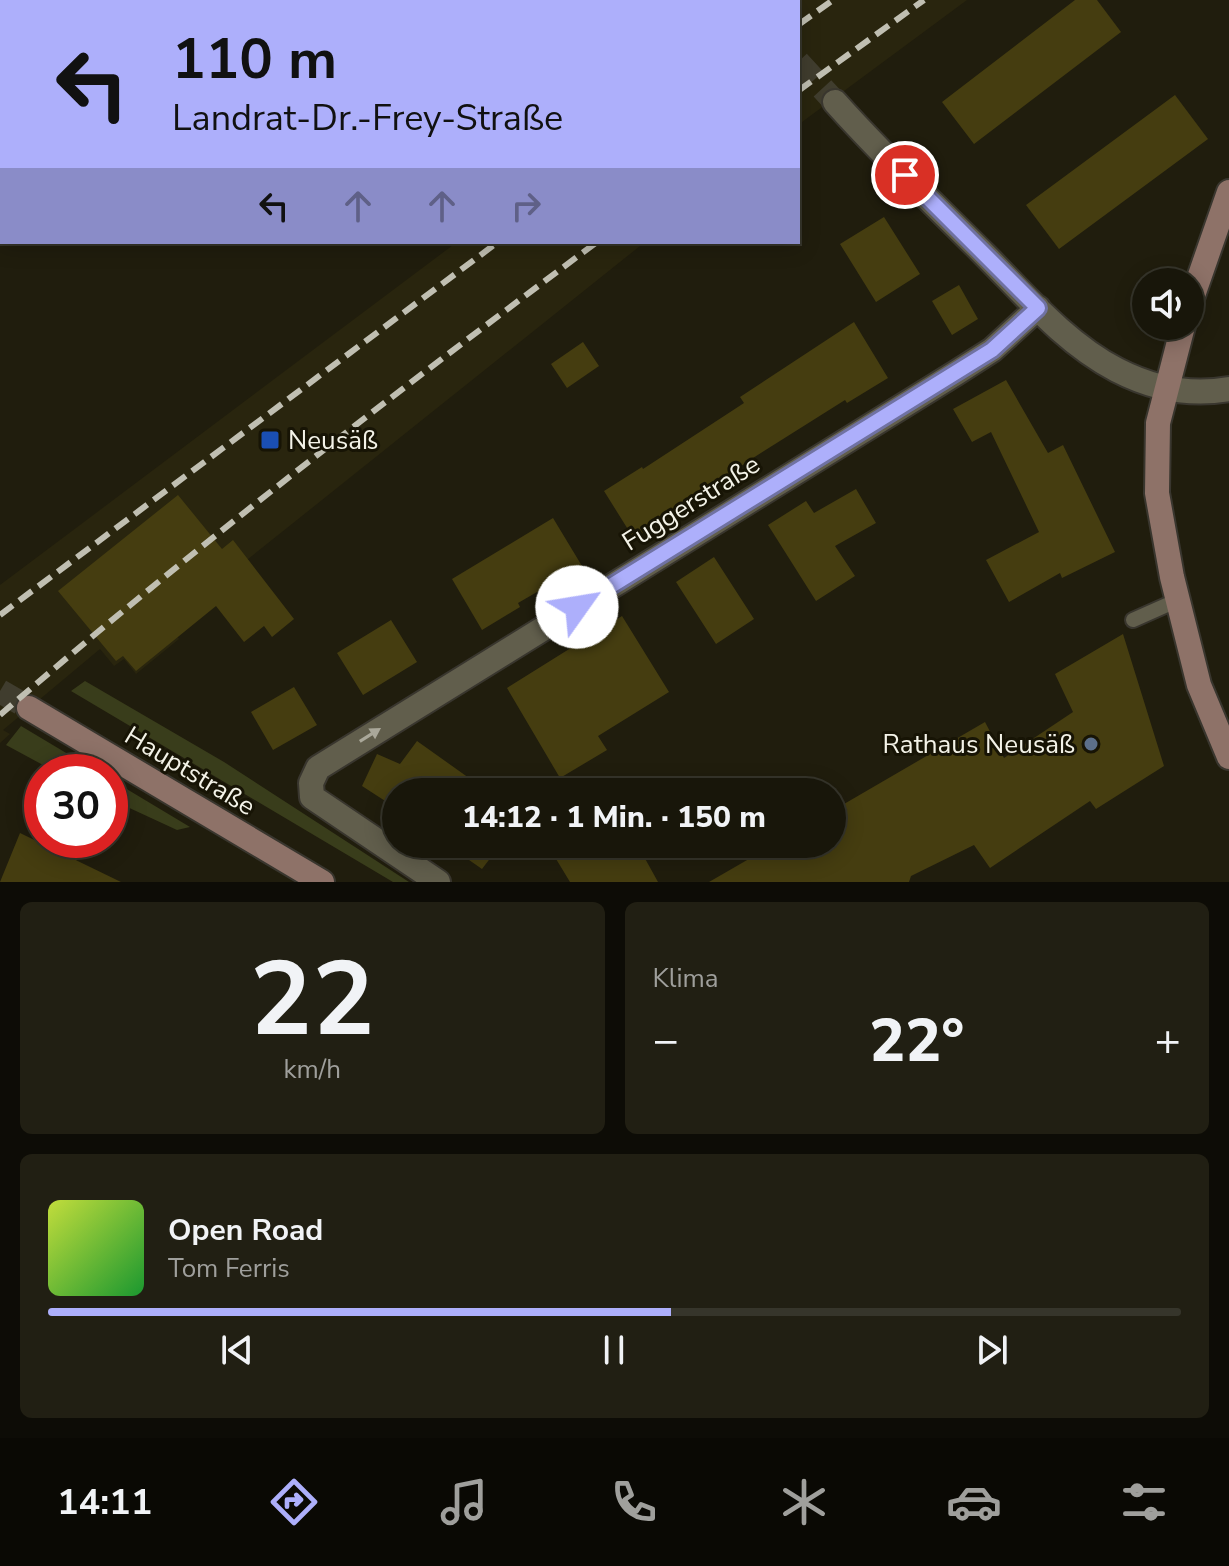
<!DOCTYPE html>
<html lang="de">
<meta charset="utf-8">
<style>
:root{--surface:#18160a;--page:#211f13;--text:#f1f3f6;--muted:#9f9f9c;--line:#36352b;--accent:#adaffb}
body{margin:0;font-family:"Nunito Sans",sans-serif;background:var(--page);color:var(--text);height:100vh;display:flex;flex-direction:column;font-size:30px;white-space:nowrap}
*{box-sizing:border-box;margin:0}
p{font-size:26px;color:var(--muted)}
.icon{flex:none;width:44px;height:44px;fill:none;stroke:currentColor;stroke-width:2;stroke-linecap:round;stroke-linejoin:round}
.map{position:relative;height:882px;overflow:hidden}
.panel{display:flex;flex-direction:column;gap:20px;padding:20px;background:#0d0c06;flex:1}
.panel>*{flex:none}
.banner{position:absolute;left:0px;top:0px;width:800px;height:244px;box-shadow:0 4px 20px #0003,0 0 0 2px var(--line);background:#adaffb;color:#111;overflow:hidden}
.controls{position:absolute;left:1132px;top:268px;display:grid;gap:16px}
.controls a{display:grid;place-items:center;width:72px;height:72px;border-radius:50%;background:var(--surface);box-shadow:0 4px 20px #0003,0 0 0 2px var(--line);font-size:40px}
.speed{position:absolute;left:24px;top:754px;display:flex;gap:16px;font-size:40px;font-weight:700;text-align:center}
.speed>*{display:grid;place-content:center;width:104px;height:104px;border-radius:50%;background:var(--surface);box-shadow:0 4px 20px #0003,0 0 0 2px var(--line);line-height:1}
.speed .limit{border:12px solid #d22;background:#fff;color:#111}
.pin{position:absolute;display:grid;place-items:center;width:68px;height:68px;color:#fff;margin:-34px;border:4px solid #fff;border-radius:50%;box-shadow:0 2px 8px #0007}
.me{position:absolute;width:88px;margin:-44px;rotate:58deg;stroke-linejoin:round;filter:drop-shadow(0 0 6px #0008)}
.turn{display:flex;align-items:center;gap:28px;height:168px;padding:0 40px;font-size:36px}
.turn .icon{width:104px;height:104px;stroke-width:2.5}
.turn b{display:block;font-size:56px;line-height:68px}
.lanes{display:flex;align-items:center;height:76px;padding:0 40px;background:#0003;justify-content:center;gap:40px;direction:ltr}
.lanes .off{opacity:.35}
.big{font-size:60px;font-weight:800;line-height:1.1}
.panel .widget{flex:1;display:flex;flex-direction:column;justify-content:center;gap:12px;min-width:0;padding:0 28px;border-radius:12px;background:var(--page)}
.panel .dial{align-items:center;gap:0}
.dial b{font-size:104px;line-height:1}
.song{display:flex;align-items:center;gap:24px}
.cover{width:96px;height:96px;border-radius:12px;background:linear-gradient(135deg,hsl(70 70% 55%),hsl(130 70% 35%))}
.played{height:8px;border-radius:4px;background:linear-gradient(90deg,var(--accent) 55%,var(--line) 55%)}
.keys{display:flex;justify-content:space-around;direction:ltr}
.heat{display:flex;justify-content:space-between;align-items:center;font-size:44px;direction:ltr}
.panel .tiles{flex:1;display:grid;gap:20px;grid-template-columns:1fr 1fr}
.widget:last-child{grid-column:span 2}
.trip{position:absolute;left:382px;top:778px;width:464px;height:80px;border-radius:40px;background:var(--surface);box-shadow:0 4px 20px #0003,0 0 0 2px var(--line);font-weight:800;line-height:80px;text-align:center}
.tab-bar{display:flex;height:128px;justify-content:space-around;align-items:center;background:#0a0904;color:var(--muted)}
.tab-bar .icon{width:56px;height:56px}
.tab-bar .active{color:var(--accent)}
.tab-bar b{font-size:36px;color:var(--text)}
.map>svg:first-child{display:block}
.built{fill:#29250e}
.green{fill:#393d1b}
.building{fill:#453d10}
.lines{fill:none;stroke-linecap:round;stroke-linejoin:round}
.street-tunnel{stroke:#403d2e;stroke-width:24;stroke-dasharray:24 12;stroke-linecap:butt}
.secondary-tunnel{stroke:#403d2e;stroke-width:24;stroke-dasharray:24 12;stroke-linecap:butt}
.lane-casing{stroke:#39362e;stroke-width:18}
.street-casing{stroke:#39362e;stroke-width:28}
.secondary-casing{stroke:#39362e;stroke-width:28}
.lane{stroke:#615e4c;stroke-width:14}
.street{stroke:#615e4c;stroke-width:24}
.secondary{stroke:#8e7268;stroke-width:24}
.rail{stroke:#c0bfb2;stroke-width:6;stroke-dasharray:16 8;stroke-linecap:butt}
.oneway{fill:#aaa89a}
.route-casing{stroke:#7072a3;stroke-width:20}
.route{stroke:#adaffb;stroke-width:14}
.transit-dot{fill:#1a4fb4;stroke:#171405;stroke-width:3}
.service-dot{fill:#5c6f8a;stroke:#171405;stroke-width:3}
.labels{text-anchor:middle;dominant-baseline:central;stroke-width:6;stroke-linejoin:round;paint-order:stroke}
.poi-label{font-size:26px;fill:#f4f3e8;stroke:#171405;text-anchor:start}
.street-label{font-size:26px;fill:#f4f3e8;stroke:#171405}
</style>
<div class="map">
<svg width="1229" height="882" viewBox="0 0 1229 882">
<rect width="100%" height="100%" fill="#201d0d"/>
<!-- built -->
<path class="built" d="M 792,0 L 967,0 L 798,125 L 798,2 L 789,2 Z
M 457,242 L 645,242 L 168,623 L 179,639 L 136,674 L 124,659 L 114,666 L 100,649 L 3,730 L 10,734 L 0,743 L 0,585 Z"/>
<!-- green -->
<path class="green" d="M 85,681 L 224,762 L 409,882 L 393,882 L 71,691 Z
M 21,726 L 98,772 L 56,772 L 6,745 Z
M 110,779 L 190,827 L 177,830 L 110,799 Z"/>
<!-- building -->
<path class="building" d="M 1075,0 L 1097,0 L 1121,32 L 974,144 L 942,102 Z
M 1175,95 L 1208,139 L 1059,249 L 1026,205 Z
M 884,217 L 920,274 L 876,302 L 840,244 Z
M 959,285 L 978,319 L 952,335 L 932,301 Z
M 854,322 L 888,378 L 847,403 L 845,400 L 753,458 L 634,539 L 604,491 L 642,467 L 643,469 L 744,403 L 740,397 Z
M 583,342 L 599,366 L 567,388 L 551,364 Z
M 1006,380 L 1048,453 L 1063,445 L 1115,552 L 1062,578 L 1060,573 L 1009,602 L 986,560 L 1039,532 L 991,432 L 972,442 L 953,409 Z
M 856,489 L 876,523 L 835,546 L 855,576 L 816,601 L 768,525 L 806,501 L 814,513 Z
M 178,495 L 222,549 L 233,540 L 294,619 L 272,637 L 264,626 L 244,642 L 216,606 L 136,671 L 123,656 L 116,661 L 58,591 Z
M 553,518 L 582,566 L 518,603 L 520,607 L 482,630 L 452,579 Z
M 714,557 L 754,619 L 716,644 L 676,582 Z
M 622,616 L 669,692 L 598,736 L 607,750 L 560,778 L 507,688 Z
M 391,620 L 417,662 L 363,695 L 337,653 Z
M 1123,634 L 1164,766 L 1096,809 L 1090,801 L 990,868 L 974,845 L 911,876 L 909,882 L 709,882 L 775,844 L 832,844 L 832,811 L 985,722 L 1004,758 L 1073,712 L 1055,674 Z
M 294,687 L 317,725 L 273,750 L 251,712 Z
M 417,741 L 469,778 L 462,792 L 396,792 L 396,808 L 362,786 L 377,754 L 400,764 Z
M 20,833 L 121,882 L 0,882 Z
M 446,844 L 501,844 L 482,869 Z
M 547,844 L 637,844 L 658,882 L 570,882 Z"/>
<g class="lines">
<!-- street-tunnel -->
<path class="street-tunnel" d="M 798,62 L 835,102"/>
<!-- secondary-tunnel -->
<path class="secondary-tunnel" d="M 0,691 L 29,708"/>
<!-- lane casing -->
<g class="lane-casing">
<path id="lane" d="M 1133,620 L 1178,600"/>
</g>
<!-- street casing -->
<g class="street-casing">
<path id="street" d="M 741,0 L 743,2
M 835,102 C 882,155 934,204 984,254 C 1025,295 1065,343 1117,370 C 1152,388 1190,396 1229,389
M 438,882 L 312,797 L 311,783 L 318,768 L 956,373 L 992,350 L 1038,308"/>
</g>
<!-- secondary casing -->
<g class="secondary-casing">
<path id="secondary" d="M 1190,304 L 1229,192
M 1183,326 L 1158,423 L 1157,493 L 1172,577 L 1199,685 L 1229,757
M 29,708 L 322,882"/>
</g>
<!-- lane -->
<use href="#lane" class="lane"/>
<!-- street -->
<use href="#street" class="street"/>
<!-- secondary -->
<use href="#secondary" class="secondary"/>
<!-- rail -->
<path class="rail" d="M 798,25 L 833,0
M 798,91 L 924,0
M 0,615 L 498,242
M 0,715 C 192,549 393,394 597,242"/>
</g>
<!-- one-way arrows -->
<defs><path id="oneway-solid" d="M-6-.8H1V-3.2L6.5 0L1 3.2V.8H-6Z" transform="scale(2)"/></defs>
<use class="oneway" href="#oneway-solid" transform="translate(370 735) rotate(-32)"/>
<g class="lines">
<!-- route casing -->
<g class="route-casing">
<path id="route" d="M 577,607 L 992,350 L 1038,308 L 905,175"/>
</g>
<!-- route -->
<use href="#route" class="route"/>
</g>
<!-- markers -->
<rect class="transit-dot" x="260" y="430" width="20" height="20" rx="4"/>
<circle class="service-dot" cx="1091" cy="744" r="8"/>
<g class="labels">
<!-- poi labels -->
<g class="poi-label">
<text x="288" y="440">Neusäß</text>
<text x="1075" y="744" text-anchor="end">Rathaus Neusäß</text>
</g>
<!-- street labels -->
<g class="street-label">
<text transform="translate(691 503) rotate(-32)">Fuggerstraße</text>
<text transform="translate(190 771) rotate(31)">Hauptstraße</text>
</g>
</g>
</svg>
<div class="controls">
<a><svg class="icon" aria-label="sound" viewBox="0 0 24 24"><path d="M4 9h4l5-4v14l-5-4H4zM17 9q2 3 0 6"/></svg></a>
</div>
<div class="speed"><div class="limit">30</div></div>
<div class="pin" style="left:905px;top:175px;background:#d93025"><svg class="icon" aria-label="arrive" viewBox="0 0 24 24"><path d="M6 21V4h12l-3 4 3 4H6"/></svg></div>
<svg class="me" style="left:577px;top:607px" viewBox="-20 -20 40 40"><circle r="19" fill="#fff"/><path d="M0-13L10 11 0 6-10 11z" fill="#adaffb"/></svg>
<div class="trip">14:12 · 1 Min. · 150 m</div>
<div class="banner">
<div class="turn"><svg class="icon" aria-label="left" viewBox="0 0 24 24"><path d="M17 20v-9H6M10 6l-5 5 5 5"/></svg><div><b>110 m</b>Landrat-Dr.-Frey-Straße</div></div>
<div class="lanes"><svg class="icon" aria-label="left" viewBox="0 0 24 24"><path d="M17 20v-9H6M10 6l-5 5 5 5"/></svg><svg class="icon off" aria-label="ahead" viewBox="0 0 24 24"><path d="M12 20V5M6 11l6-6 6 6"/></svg><svg class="icon off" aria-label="ahead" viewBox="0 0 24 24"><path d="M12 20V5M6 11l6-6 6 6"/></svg><svg class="icon off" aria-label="right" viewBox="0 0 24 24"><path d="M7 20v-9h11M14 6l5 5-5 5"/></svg></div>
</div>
</div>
<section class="panel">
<div class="tiles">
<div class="widget dial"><b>22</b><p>km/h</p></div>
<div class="widget"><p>Klima</p>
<div class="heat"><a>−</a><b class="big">22°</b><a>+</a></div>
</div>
<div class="widget">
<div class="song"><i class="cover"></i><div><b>Open Road</b><p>Tom Ferris</p></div></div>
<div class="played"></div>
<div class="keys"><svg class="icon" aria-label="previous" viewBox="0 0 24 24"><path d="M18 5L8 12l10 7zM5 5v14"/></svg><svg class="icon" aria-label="pause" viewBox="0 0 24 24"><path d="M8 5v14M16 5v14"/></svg><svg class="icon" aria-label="next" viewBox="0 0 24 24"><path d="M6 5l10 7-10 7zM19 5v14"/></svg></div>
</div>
</div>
</section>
<nav class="tab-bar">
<b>14:11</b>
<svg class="icon active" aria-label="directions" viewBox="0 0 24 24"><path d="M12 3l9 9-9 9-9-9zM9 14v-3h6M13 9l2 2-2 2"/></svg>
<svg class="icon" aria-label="music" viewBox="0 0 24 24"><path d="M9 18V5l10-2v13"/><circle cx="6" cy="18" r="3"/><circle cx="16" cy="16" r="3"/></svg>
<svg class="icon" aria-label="phone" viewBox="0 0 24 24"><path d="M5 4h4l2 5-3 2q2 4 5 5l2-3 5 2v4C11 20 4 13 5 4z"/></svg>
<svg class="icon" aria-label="climate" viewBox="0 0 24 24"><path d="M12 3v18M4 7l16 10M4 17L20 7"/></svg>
<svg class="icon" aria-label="car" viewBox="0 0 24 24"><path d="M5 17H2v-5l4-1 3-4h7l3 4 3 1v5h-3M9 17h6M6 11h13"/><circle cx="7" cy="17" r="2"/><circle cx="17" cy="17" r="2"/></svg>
<svg class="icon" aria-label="filters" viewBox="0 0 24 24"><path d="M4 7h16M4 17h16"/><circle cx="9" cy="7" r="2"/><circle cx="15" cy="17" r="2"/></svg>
</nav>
